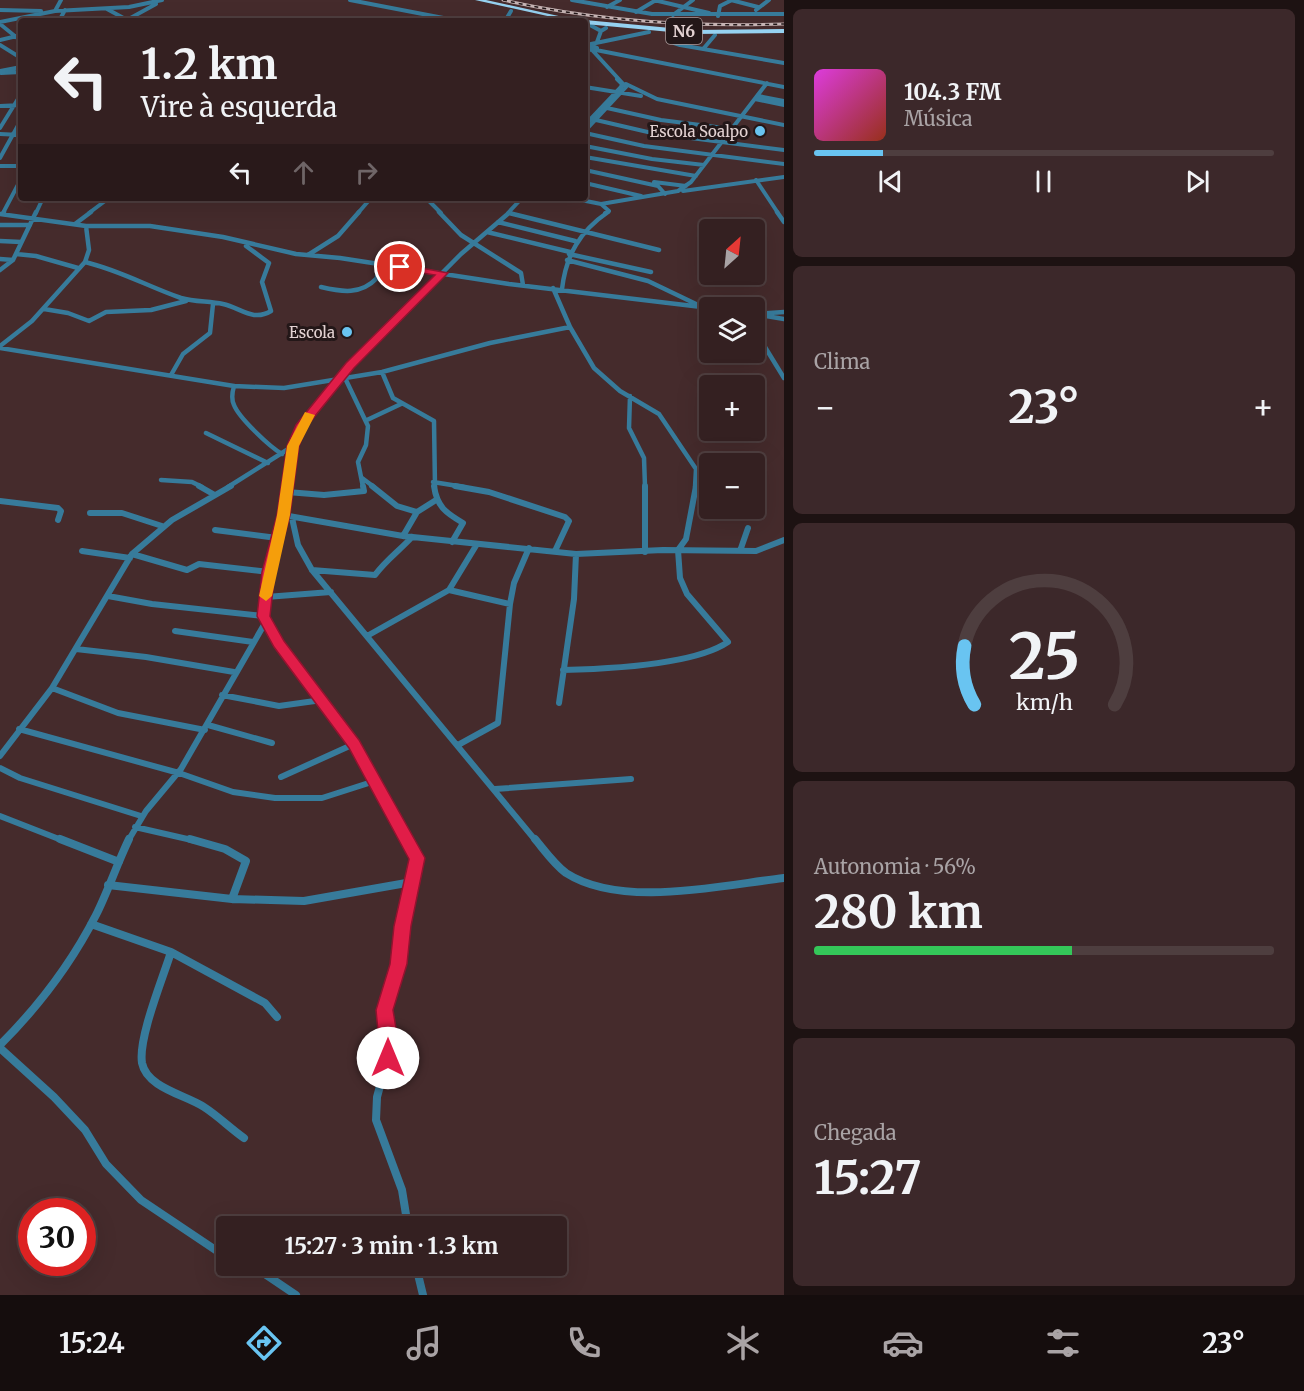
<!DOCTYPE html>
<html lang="pt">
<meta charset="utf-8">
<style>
:root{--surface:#342021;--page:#3c282a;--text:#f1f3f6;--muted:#a9a3a5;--line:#4e3e3f;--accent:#69c4f1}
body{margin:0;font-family:Merriweather,serif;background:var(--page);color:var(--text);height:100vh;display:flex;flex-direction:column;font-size:22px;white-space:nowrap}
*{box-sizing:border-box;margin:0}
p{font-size:20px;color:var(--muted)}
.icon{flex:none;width:33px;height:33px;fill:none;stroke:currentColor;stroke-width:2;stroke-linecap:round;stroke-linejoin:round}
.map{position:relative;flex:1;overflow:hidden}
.sheet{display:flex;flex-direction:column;gap:9px;padding:9px;background:#1d1212;width:520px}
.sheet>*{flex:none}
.banner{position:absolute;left:18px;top:18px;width:570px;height:183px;border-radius:6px;box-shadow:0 6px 24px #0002,0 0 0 2px var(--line);background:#342021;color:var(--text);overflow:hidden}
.needle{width:39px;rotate:27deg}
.fabs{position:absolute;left:699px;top:219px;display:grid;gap:12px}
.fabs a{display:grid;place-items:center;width:66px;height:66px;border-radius:6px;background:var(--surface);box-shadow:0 6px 24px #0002,0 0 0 2px var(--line);font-size:30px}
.speed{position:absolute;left:18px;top:1198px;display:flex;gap:12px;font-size:30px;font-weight:700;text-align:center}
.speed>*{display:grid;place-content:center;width:78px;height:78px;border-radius:50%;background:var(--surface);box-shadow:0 6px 24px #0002,0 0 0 2px var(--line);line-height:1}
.speed .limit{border:9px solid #d22;background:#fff;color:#111}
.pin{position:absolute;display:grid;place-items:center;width:51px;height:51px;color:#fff;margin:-26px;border:3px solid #fff;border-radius:50%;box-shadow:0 2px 6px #0007}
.me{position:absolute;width:66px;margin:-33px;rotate:0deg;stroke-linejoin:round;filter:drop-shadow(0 0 4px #0008)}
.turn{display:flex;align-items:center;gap:21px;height:126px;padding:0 24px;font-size:27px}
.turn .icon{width:78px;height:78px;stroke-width:2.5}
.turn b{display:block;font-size:42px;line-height:51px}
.lanes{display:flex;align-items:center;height:57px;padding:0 24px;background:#0003;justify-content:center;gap:30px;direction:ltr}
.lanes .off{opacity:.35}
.big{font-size:45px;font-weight:700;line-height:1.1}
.sheet .widget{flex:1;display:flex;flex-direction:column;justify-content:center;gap:9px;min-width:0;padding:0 21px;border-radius:9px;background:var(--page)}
.sheet .dial{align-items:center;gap:0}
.dial svg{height:156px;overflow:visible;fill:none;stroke:var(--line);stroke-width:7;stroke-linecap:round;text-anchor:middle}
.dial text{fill:var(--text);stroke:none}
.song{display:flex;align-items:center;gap:18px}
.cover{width:72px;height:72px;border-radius:9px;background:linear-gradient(135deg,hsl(300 70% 55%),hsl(10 70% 35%))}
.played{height:6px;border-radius:3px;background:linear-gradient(90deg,var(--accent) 15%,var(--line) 15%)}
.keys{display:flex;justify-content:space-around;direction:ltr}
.heat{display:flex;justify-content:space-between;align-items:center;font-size:33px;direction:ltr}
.charge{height:9px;border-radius:4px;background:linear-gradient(90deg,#34c759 56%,var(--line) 0)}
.trip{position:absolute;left:216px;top:1216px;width:351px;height:60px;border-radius:6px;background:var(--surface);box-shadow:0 6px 24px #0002,0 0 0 2px var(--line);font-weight:700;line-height:60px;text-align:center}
.dock{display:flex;height:96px;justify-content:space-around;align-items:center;background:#150d0d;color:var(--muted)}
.dock .icon{width:42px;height:42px}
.dock .selected{color:var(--accent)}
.dock b{font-size:27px;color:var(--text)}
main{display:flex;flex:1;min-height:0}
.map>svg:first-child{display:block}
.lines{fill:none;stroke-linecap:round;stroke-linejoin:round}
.street-far3{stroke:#377b9b;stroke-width:4}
.street-far2{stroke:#377b9b;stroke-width:4.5}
.street-far1{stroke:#377b9b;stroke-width:6}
.street{stroke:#377b9b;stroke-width:8}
.highway{fill:#96d2f1;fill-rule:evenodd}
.rail-casing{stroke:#c6b4b4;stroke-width:3}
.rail{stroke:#231718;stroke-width:1.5;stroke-dasharray:4;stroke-linecap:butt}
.route{fill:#e11d48;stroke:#92132f;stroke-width:1.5}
.slow{fill:#f59e0b}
.poi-dot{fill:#69c4f1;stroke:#231718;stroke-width:2}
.labels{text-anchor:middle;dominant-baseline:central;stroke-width:6;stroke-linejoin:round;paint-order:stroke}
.far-poi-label{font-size:15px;fill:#e3d2d2;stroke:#231718;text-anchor:end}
.shield{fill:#231718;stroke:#a99a9a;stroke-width:1.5}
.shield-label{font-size:16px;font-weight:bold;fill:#e3d2d2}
</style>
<main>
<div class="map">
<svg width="784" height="1295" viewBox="0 0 784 1295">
<rect width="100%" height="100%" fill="#452b2c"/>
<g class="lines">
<!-- street-far3 -->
<path class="street-far3" d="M 350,0 L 459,21
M 572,0 L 652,14 L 784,14
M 654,0 L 709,13
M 731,0 L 758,7
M 607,7 L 620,0
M 107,9 L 129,21
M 0,10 L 41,11
M 756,10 L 769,0
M 55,11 L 61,0
M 636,12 L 656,0
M 673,15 L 693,0
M 718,16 L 720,6 L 732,0
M 59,21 L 65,10
M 125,21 L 156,4
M 505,21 L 511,11
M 0,22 L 55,11 L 129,7 L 162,0
M 0,24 L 21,41
M 590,25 L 601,31
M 668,33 L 674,43 L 680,45 L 784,63
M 0,40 L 21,35
M 597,42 L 601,31 L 606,28
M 585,44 L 597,48 L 585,51
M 591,44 L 649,32
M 0,45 L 21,58
M 704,48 L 715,35
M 596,50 L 784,87
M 0,71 L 21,67
M 1,73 L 21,72
M 626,84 L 657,99 L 784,125
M 585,87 L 641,96
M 758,96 L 784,101
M 755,99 L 784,105
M 0,106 L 21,105
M 607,108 L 661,120 L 732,129
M 596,120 L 652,133 L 784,150
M 585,125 L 621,87 L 622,84 L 617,79
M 0,128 L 21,94
M 585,131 L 626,87 L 593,51
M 585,133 L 644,146 L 784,164
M 0,134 L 21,135
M 585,146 L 652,159 L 704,165
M 585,157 L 696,176
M 0,158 L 21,120
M 0,166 L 21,166
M 585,170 L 658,186 L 665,194
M 756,180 L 778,213
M 654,182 L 686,186
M 585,183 L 641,196
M 683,191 L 784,177
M 426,198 L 441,213
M 571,198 L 601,204 L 678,191 L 691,182 L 767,83
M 601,204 L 609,211 L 605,213
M 3,213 L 21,179
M 36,213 L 43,198
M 89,213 L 109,198
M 358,213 L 371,198
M 508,213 L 522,198"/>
<!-- street-far2 -->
<path class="street-far2" d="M 439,212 L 461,235 L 521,273 L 523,285
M 777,212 L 784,222
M 509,213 L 659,250
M 0,214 L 86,226 L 150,226 L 223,237 L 296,254 L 340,258 L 509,284 L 710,308
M 3,214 L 4,212
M 498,222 L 575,241
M 75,224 L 91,212
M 0,225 L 30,225
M 487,232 L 570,252
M 0,241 L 21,242
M 16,254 L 36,256 L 78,268
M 569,254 L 651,272
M 308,255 L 338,236 L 359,212
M 0,259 L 13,260
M 567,260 L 648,281 L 696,304
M 85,262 C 119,270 149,287 181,298 C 195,302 209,301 223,304 C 241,308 253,322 271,311 L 262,282 L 269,263 L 246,246
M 0,270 L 13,260 L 36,212
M 321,287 C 342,292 361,295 377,278 L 378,264
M 553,288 L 570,327 L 594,368 L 620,391 L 659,414 L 696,469 L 695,487
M 562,289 C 566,255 580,231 608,212
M 44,309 L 68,313 L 89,321 L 106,312 L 151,310 L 186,301
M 754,314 L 784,312
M 766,316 L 784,319
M 754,329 L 784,378
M 0,346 L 32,321 L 85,262 L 89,250 L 86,226
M 0,348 L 234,386 L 284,388 L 382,372 L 490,343 L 570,327
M 382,372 L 393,398 L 434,421 L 435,487
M 171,375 L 183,354 L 210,333 L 213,304
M 345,378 L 368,426 L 366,445 L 358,462 L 363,487
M 234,386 C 232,393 231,399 234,405 C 239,418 270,447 282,454
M 630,396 L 629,428 L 644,458 L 645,487
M 367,420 L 401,404
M 206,433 L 268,463
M 362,478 L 374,487
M 161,480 L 192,482 L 202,487
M 433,482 L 464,487
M 228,487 L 293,446
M 287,487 L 293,446 L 302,425 L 350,366 L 461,254 L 510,212"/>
<!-- street-far1 -->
<path class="street-far1" d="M 199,486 L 213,494
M 372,486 L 397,506 L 417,512
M 434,486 C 437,507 446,513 463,523 L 452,542
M 455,486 L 489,492 L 565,517 L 569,521 L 555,551
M 645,486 L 645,552
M 287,492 L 324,495 L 364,491 L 363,486
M 0,501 L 58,508 L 61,511 L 58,520
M 90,513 L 122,513 L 162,526
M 283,515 L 403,536 L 576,554 L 663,550 L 756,551 L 784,540
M 292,518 L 298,545 L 312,570 L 536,841
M 215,530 L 277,538
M 403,536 L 417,512 L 436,500
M 82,551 L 130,558
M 740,551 L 748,528
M 132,554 L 187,570 L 199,564 L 269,572
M 312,570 L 375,575 C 386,560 399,551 412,537
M 449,590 L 510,604
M 108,596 L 152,604 L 264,616
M 266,597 L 331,592
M 265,623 L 354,744 L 407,841
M 175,631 L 253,642
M 367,636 L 449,590 L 477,544
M 76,649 L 146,657 L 234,672
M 563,670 C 605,669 694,665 728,642 L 687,594 L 680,578 L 678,550 L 686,539 L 696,486
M 52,688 L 118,713 L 205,730
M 222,695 L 279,706 L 322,700
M 559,703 L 574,599 L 576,554
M 208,725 L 272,743
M 19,729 L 179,773 L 233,792 L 275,798 L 322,798 L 375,781
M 458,745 L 498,723 L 510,604 L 514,583 L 529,548
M 0,756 L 52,688 L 132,554 L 172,520 L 231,486
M 0,768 L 20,778 L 141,816
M 281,777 L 354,744
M 495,789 L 631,779
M 0,816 L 64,841
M 135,827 L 196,841
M 128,841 L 146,811 L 181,769 L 265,623 L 269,572 L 287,486"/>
<!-- street -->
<path class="street" d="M 60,839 L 119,862
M 190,839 L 225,849 L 246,861 L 232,899
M 407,839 L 417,858 L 402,926 L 398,964 L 385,1009 L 391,1046 L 377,1097 L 376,1120 L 402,1190 L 408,1227
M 535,839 C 545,851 554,864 566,873 C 622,909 722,885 784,878
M 108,885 L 232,899 L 304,901 L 412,882
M 91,924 L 171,952 L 265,1003 L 277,1017
M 171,952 C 163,978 138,1038 142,1063 C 147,1088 186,1095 204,1107 C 218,1116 230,1128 244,1138
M 0,1045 C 38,1007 71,964 96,915 C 108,891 117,864 129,839
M 0,1048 L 54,1097 L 85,1130 L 106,1164 L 141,1200 L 226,1257
M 253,1266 L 296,1295
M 416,1266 L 423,1295"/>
<!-- highway -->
<path class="highway" d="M 475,0 L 486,0 L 581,21 L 570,21 Z
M 585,20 L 692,30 L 784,29 L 784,33 L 692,34 L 585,24 L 585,21 L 583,21 Z"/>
<!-- rail casing -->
<g class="rail-casing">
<path id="rail" d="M 503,0 C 596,21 689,27 784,24"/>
</g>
<!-- rail -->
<use href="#rail" class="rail"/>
</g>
<!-- route -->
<path class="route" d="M 400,264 L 448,273 L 354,368 L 307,426 L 299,446 L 290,515 L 275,572 L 270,616 L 284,641 L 359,740 L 425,858 L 411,926 L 407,964 L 393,1010 L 399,1046 L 394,1064 L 388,1066 L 381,1064 L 376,1010 L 390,964 L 394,926 L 409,859 L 349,748 L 274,647 L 257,616 L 262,572 L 277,515 L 287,446 L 296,425 L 346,363 L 435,275 L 396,269 L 395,267 Z"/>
<!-- slow -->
<path class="slow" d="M 305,412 L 315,415 L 299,446 L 290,515 L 272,596 L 266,601 L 259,596 L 277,515 L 287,446 Z"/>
<!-- markers -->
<g class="poi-dot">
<circle cx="760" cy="131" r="6"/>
<circle cx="347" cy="332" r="6"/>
</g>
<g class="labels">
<!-- far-poi labels -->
<g class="far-poi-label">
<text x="748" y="131">Escola Soalpo</text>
<text x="335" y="332">Escola</text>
</g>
<!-- shield labels -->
<rect class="shield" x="666" y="18" width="36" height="26" rx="4.5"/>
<g class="shield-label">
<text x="684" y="31">N6</text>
</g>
</g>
</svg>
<div class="fabs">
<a><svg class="needle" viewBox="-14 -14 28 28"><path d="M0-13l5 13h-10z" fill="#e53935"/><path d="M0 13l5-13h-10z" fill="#a9a3a5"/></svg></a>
<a><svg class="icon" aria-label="layers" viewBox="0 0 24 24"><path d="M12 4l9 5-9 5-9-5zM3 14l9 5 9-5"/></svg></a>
<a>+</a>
<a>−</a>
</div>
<div class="speed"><div class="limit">30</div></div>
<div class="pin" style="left:400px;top:267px;background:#d93025"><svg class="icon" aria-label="arrive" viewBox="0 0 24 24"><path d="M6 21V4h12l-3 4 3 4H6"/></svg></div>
<svg class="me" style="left:388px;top:1058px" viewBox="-20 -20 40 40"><circle r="19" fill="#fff"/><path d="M0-13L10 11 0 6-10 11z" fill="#e11d48"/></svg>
<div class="trip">15:27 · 3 min · 1.3 km</div>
<div class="banner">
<div class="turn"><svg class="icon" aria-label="left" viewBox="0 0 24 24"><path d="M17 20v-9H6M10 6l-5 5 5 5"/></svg><div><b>1.2 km</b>Vire à esquerda</div></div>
<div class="lanes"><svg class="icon" aria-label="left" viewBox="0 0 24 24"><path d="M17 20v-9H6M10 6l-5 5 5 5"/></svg><svg class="icon off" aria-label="ahead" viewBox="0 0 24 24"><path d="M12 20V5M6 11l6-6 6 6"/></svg><svg class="icon off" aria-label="right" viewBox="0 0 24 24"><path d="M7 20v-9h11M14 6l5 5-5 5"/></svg></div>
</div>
</div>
<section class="sheet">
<div class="widget">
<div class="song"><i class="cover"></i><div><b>104.3 FM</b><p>Música</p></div></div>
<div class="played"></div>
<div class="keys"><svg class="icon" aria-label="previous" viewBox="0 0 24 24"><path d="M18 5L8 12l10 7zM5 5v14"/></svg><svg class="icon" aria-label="pause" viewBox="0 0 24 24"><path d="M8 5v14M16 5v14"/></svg><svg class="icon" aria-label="next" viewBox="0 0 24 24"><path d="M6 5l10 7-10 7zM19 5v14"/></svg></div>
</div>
<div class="widget"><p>Clima</p>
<div class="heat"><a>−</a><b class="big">23°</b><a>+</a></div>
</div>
<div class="widget dial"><svg viewBox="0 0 100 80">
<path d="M14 69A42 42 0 1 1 86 69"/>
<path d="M14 69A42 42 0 0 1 9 39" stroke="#69c4f1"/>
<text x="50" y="56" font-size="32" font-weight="700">25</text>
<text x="50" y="72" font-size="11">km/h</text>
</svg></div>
<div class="widget"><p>Autonomia · 56%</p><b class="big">280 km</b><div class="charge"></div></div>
<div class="widget"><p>Chegada</p><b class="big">15:27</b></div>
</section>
</main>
<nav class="dock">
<b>15:24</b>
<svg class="icon selected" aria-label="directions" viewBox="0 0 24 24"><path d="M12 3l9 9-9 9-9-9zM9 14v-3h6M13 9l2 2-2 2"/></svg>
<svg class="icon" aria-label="music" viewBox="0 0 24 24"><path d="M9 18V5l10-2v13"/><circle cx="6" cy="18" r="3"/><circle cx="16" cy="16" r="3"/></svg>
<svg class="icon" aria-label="phone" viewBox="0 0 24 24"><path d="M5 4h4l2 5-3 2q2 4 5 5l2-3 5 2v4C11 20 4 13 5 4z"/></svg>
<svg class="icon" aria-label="climate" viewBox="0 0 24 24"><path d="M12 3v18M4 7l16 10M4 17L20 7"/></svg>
<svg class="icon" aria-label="car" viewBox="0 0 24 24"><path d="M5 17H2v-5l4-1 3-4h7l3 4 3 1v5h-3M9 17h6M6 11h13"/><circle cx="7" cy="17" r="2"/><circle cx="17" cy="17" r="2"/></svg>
<svg class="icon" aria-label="filters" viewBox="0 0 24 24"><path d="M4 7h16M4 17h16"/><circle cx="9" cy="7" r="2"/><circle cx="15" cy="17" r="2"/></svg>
<b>23°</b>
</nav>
